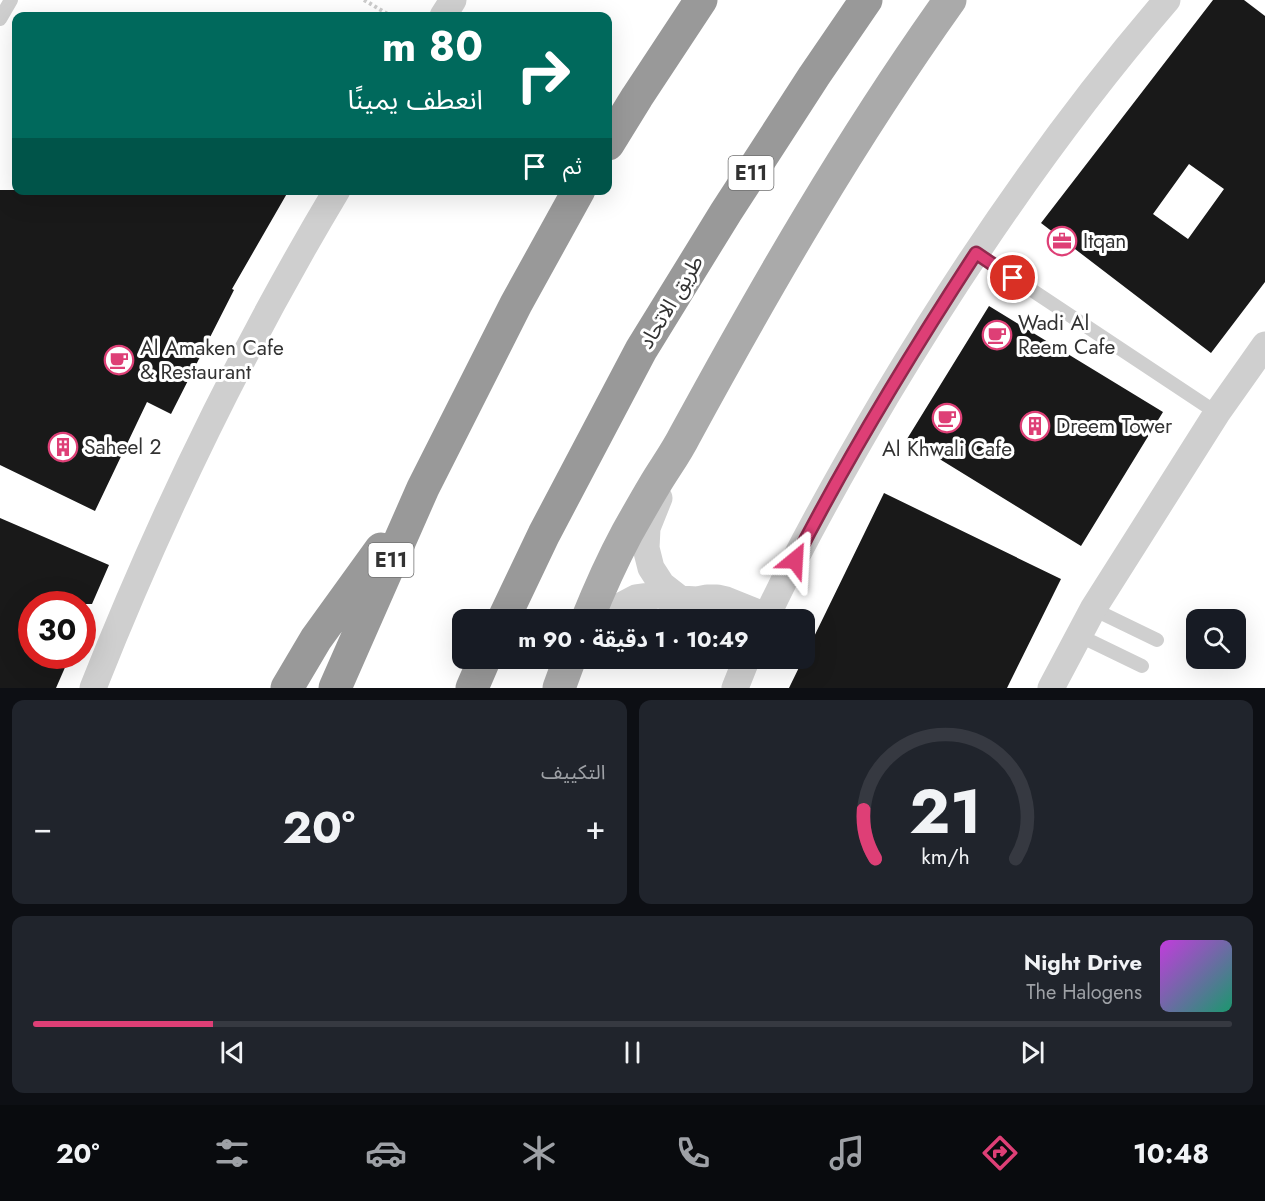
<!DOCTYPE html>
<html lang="ar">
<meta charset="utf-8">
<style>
:root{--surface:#171b24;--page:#20242c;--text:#f1f3f6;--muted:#9ea1a6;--line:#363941;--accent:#de3f76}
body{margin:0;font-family:Jost,"Noto Sans Arabic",sans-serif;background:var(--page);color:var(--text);direction:rtl;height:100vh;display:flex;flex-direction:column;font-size:22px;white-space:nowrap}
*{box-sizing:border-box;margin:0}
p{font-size:20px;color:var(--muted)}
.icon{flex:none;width:33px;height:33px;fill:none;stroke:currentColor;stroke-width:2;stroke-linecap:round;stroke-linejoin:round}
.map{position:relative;height:688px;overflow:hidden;direction:ltr}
.panel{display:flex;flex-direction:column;gap:12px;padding:12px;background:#0d0f14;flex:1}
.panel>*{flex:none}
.banner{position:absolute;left:12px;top:12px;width:600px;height:183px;border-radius:12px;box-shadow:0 6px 24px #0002;direction:rtl;background:#00695c;color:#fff;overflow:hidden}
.buttons{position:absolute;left:1186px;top:609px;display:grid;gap:12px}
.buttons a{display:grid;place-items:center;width:60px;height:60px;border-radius:12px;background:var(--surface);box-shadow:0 6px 24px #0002;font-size:30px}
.speed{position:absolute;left:18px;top:591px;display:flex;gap:12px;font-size:30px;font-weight:700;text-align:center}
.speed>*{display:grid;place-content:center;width:78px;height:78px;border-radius:50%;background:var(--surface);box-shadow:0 6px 24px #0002;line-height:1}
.speed .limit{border:9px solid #d22;background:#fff;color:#111}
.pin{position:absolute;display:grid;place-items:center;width:51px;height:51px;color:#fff;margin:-26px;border:3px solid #fff;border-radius:50%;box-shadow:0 2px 6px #0007}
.me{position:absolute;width:66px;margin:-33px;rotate:27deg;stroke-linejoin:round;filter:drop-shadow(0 0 4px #0008)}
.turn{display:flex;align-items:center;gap:21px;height:126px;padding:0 30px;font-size:27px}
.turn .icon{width:78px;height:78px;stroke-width:2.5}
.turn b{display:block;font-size:42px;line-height:51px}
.then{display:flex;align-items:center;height:57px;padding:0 30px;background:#0003;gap:12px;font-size:22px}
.big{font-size:45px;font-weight:700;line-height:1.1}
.panel .card{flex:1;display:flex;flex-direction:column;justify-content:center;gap:9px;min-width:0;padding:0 21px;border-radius:12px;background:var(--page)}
.panel .dial{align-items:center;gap:0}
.dial svg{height:156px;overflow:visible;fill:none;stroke:var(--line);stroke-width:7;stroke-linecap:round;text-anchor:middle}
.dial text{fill:var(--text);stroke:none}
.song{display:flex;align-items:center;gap:18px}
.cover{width:72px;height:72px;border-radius:9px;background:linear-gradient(135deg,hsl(290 70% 55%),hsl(160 70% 35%))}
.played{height:6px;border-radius:3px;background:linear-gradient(90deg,var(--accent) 15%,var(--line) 15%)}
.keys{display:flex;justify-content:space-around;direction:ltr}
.heat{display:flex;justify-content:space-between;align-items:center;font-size:33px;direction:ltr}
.panel .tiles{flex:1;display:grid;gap:12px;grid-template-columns:1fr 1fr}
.card:last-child{grid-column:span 2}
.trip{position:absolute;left:452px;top:609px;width:363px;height:60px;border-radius:12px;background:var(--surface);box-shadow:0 6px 24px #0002;font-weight:700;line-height:60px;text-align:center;direction:rtl}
.tab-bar{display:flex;height:96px;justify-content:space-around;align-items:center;background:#090b0e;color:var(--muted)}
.tab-bar .icon{width:42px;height:42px}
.tab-bar .current{color:var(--accent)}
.tab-bar b{font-size:27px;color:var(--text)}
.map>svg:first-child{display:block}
.building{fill:#191919;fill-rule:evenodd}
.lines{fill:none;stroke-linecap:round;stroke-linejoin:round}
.path{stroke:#ccc;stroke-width:4;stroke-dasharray:3 3;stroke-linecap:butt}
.service{stroke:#cfcfcf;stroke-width:14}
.minor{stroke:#cfcfcf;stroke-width:27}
.primary{stroke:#aaa;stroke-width:33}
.motorway{stroke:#999;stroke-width:33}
.route-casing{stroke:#90294d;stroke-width:15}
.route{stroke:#de3f76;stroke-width:10}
.labels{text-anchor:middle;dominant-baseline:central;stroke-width:6;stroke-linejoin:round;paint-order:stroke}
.shield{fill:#fff;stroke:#707070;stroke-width:1.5}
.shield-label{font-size:20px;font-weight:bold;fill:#323232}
.poi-label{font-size:21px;fill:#323232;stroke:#fff;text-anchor:start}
.street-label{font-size:21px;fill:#323232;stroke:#fff}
</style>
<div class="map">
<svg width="1265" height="688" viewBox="0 0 1265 688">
<rect width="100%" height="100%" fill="#fff"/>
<!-- building -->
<path class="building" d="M 1213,0 L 1244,0 L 1265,16 L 1265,282 L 1211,353 L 1041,223 ZM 1189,164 L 1224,189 L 1188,239 L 1153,214 Z
M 0,190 L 289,190 L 232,289 L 234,290 L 171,414 L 147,402 L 95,511 L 0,465 Z
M 989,306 L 1163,412 L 1081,546 L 907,439 Z
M 884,493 L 1061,579 L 1007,688 L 789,688 Z
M 0,518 L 109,565 L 92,604 L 32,604 L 32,656 L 70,656 L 56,688 L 0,688 Z"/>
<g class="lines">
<!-- path -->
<path class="path" d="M 364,0 L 391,16"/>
<!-- service -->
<path class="service" d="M 0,19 L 11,0
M 976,253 L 1217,413
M 1093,609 L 1157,640
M 1078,635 L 1142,666"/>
<!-- minor -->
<path class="minor" d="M 443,16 L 453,0
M 659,498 L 647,528 L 646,548 L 651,568 L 662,585 L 680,599
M 697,600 L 701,609 L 712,620
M 608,620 L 617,608 L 636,598 L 658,595 L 680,599 L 697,600 L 707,598 L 717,598 L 726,600 L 766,616
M 765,620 C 801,543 843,469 886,396 C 969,257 1061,123 1167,0
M 93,688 C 161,516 242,349 337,190
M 735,688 L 747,658
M 1051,688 L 1093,609 L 1217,413 L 1265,345"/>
<!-- primary -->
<path class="primary" d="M 587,620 C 599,590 612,561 627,533 C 636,517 645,501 654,486 C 664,469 676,453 685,435 C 766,286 851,139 950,0
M 559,688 L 570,658"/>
<!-- motorway -->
<path class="motorway" d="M 608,144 L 637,97 L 701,0
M 503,620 L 544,534 L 641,350 L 726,212 L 814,76 L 866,0
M 287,688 L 316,639 L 381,549
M 335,688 L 423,488 L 516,304 L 579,190
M 472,688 L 485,658"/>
</g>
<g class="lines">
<!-- route casing -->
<g class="route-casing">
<path id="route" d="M 795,560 C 849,454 911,353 976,253 L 1013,278"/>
</g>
<!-- route -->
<use href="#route" class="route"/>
</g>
<!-- icons -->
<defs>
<g id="office-ring" transform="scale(1.5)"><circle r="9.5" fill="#fff" stroke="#de3f76" stroke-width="1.5"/><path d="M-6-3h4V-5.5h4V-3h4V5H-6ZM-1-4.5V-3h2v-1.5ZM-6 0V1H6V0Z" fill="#de3f76"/></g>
<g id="cafe-ring" transform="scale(1.5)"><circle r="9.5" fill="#fff" stroke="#de3f76" stroke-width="1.5"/><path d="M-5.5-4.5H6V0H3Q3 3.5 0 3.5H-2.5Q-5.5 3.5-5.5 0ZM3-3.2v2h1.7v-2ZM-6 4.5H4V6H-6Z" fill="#de3f76"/></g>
<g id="building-ring" transform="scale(1.5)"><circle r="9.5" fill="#fff" stroke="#de3f76" stroke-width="1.5"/><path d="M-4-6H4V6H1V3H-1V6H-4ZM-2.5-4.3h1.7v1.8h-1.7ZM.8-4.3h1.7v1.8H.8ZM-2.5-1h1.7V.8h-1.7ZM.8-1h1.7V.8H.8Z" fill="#de3f76"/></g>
</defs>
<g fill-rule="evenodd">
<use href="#office-ring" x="1062" y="241"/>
<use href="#cafe-ring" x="997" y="335"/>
<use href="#cafe-ring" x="119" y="360"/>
<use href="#cafe-ring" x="947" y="418"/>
<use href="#building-ring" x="1035" y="426"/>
<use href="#building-ring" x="63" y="447"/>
</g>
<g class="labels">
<!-- shield labels -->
<g class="shield">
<rect x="728.5" y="156" width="45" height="34" rx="4.5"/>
<rect x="368.5" y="543" width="45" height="34" rx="4.5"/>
</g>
<g class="shield-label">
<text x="751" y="173">E11</text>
<text x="391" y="560">E11</text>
</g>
<!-- poi labels -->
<g class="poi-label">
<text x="1083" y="241">Itqan</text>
<text x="1018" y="323">Wadi Al<tspan x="1018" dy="24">Reem Cafe</tspan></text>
<text x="140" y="348">Al Amaken Cafe<tspan x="140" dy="24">&amp; Restaurant</tspan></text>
<text x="1056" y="426">Dreem Tower</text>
<text x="84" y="447">Saheel 2</text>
<text x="947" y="449" text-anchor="middle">Al Khwali Cafe</text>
</g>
<!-- street labels -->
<g class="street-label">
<text transform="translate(671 302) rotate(-59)">طريق الاتحاد</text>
</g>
</g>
</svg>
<div class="buttons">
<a><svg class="icon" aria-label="search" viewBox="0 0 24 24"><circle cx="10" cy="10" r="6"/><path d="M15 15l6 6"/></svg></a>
</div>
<div class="speed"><div class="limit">30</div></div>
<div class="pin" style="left:1013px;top:278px;background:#d93025"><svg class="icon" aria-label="arrive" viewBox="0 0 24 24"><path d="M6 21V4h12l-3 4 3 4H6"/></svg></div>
<svg class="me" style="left:795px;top:560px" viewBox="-20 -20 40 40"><path d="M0-17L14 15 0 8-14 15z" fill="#de3f76" stroke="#fff" stroke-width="4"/></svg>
<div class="trip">10:49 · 1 دقيقة · 90 m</div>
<div class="banner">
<div class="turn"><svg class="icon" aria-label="right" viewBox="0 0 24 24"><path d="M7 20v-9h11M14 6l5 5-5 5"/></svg><div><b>80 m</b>انعطف يمينًا</div></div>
<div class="then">ثم<svg class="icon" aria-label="arrive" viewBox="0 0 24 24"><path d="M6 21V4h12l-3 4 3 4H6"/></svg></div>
</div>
</div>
<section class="panel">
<div class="tiles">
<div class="card dial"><svg viewBox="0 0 100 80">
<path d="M14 69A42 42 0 1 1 86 69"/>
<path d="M14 69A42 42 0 0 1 8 44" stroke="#de3f76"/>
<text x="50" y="56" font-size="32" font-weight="700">21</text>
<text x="50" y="72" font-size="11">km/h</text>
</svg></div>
<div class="card"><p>التكييف</p>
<div class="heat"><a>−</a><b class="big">20°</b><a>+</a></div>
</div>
<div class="card">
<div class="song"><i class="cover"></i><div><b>Night Drive</b><p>The Halogens</p></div></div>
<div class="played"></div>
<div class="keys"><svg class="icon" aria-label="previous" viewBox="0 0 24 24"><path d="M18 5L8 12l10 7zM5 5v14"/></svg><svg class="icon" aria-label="pause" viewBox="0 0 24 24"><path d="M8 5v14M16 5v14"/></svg><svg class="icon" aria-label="next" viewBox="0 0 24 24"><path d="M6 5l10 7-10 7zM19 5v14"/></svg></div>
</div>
</div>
</section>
<nav class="tab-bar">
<b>10:48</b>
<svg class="icon current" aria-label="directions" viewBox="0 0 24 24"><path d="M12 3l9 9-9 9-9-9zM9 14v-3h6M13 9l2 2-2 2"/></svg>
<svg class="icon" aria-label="music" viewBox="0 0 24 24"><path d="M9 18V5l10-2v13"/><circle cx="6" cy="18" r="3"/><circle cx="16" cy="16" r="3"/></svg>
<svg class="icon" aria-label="phone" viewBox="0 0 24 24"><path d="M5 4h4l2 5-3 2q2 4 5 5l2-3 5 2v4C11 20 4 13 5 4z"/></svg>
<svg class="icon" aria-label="climate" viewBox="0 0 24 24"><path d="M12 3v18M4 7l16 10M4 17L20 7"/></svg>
<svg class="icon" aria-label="car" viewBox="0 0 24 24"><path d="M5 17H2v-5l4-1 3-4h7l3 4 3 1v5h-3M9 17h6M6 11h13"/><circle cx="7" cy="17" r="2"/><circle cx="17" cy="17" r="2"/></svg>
<svg class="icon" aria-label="filters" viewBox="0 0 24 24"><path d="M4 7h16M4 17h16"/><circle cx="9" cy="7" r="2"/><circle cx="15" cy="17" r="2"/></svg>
<b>20°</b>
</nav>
